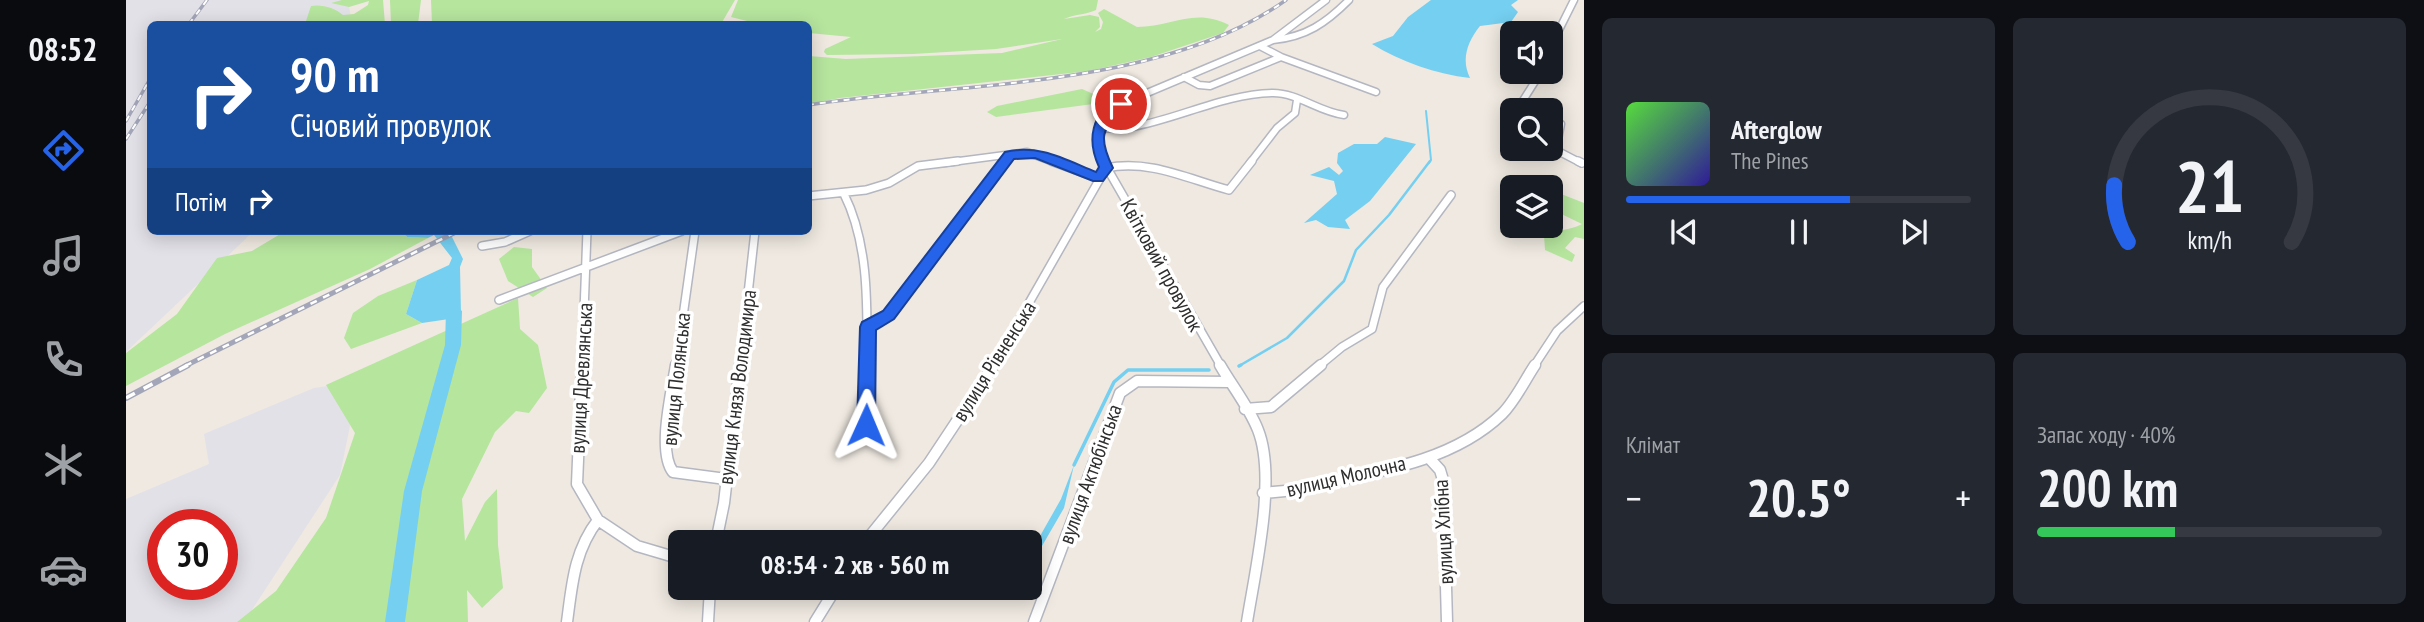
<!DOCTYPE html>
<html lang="uk">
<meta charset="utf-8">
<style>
:root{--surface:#171b24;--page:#242831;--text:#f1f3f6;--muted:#9ea1a6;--line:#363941;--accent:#2563eb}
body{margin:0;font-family:"PT Sans Narrow",sans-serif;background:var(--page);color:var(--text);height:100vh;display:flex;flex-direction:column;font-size:26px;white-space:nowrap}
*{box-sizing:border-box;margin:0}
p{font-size:23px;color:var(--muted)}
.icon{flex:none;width:38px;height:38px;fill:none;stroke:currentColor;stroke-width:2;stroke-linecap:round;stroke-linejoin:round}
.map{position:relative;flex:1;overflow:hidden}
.side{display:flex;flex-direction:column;gap:18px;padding:18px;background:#0d0f14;width:840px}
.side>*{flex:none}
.top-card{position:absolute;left:21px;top:21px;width:665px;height:214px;border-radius:10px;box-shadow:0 4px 18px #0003;background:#1a4fa0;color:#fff;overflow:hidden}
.fabs{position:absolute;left:1374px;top:21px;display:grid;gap:14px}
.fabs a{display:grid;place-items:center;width:63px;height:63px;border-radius:10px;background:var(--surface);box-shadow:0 4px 18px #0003;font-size:35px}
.speed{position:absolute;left:21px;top:509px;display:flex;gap:14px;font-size:35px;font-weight:700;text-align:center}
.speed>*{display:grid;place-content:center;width:91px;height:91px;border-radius:50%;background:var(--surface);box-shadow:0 4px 18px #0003;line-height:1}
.speed .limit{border:10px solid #d22;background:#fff;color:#111}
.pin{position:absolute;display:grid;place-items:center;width:60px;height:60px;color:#fff;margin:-30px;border:4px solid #fff;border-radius:50%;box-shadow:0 2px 7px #0007}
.me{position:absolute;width:77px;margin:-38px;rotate:1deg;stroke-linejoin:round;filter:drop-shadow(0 0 5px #0008)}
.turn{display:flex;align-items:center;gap:24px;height:147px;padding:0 28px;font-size:32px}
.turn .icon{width:91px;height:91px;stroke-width:2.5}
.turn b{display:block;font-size:49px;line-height:60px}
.then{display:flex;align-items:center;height:66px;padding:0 28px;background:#0003;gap:14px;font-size:26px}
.big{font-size:52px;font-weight:700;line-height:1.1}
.side .widget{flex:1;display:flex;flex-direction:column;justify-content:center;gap:10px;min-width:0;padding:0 24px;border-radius:10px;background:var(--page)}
.side .dial{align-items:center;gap:0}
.dial svg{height:182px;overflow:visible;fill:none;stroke:var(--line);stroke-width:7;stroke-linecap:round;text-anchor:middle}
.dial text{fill:var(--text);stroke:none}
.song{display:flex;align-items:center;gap:21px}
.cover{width:84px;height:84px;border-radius:10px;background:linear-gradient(135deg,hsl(110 70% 55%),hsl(250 70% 35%))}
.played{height:7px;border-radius:4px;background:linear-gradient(90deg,var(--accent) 65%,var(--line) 65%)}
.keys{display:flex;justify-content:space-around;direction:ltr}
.heat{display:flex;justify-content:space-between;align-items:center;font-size:38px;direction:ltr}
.charge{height:10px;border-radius:5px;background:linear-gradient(90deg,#34c759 40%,var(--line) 0)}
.side .tiles{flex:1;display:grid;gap:18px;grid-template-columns:repeat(2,1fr)}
.trip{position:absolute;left:542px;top:530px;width:374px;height:70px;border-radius:10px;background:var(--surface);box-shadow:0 4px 18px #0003;font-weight:700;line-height:70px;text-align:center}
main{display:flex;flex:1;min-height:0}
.dock{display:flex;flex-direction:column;width:126px;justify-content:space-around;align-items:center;background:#090b0e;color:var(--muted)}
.dock .icon{width:49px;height:49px}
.dock .on{color:var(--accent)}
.dock b{font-size:32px;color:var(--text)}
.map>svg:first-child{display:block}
.industrial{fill:#e3e1e8;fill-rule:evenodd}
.green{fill:#b6e59e}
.water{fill:#75cff0}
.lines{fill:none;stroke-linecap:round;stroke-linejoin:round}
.stream-far2{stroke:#75cff0;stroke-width:2}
.stream-far1{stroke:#75cff0;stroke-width:2.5}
.stream{stroke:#75cff0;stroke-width:3.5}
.river{fill:#75cff0;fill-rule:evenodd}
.street-far2-casing{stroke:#b4b7c1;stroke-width:9}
.street-far1-casing{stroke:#b4b7c1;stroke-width:10}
.street-casing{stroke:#b4b7c1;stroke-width:13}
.street-far2{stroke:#fff;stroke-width:6}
.street-far1{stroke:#fff;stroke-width:7}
.street{stroke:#fff;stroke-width:10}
.rail-far2-casing{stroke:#a3a6b8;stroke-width:3.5}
.rail-far1-casing{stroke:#a3a6b8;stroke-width:5}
.rail-casing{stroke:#a3a6b8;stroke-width:6}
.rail-far2{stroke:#fff;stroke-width:2;stroke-dasharray:6;stroke-linecap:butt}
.rail-far1{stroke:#fff;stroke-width:2.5;stroke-dasharray:7;stroke-linecap:butt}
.rail{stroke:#fff;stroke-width:3.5;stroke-dasharray:10;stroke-linecap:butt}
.route{fill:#2563eb;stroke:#184099;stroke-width:2}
.labels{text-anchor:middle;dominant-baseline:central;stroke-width:7;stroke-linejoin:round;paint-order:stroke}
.street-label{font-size:21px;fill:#2e2e2e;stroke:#fff}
</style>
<main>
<nav class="dock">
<b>08:52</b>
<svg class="icon on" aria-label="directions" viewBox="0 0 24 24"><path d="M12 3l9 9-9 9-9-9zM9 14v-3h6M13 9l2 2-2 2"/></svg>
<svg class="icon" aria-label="music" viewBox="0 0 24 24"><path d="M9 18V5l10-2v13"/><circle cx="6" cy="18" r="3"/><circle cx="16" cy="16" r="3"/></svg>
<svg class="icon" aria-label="phone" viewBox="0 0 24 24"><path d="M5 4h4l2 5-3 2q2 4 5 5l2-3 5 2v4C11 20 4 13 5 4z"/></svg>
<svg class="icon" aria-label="climate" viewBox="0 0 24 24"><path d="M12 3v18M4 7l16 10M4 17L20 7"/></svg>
<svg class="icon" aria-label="car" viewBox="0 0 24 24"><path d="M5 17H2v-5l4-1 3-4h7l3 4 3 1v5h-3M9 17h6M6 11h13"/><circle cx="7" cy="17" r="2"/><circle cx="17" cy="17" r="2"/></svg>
</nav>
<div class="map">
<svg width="1458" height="622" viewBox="0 0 1458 622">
<rect width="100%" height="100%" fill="#efe9e1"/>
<!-- industrial -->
<path class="industrial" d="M 0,0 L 222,0 L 226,24 L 24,24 L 24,231 L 128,231 L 0,352 Z
M 202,386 L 227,411 L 214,475 L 118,622 L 0,622 L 0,499 L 83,464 L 78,434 L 188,388 ZM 37,525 L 96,525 L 96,584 L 37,584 Z"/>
<!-- green -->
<path class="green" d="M 216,0 L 257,0 L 259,24 L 179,24 L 185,6 C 196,4 209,8 217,15 L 228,14 L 242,5 L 243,1 L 223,7 L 205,3 Z
M 264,0 L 295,0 L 292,24 L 265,24 Z
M 305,0 L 609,0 L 595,24 L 306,24 Z
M 612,0 L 972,0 L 970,10 C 960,15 948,14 938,19 L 964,15 L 973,17 L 974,27 L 969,32 L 975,29 L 977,22 L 972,13 L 978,9 L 1011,27 C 1046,27 1068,7 1103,25 L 1097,33 L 1025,57 L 963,71 L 714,98 L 683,104 L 683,56 L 720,59 L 876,53 L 936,39 L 870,49 L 787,54 L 701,55 L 698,52 L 699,49 L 725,37 L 683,33 L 682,24 L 633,24 L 605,17 Z
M 956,89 L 972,96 L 967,104 L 870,117 L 861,112 L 871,106 Z
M 1425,190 L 1458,203 L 1458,239 L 1449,237 L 1439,248 L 1449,255 L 1446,262 L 1419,250 L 1418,235 C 1430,229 1444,231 1456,224 L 1425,209 Z
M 156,231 L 277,231 L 281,237 L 302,238 L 244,269 L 99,334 L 0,386 L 0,353 L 51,314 L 91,258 L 126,251 L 156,233 Z
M 388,247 L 406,249 L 406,267 L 421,288 L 407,297 L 382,281 L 373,259 Z
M 291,280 L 280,314 L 296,323 L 225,349 L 218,338 L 227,313 L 252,296 Z
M 392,298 L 394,329 L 412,345 L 421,388 L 403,413 L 390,411 L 369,432 L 336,499 L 339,541 L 359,502 L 371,489 L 372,545 L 377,588 L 356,608 L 341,590 L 342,622 L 111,622 L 150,591 L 200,518 L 229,433 L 200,385 Z"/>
<!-- water -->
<path class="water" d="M 1305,0 L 1392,0 L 1385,5 L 1392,12 L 1385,22 L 1354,26 C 1341,42 1335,60 1344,78 C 1310,74 1275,62 1246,44 L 1267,36 L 1282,17 Z
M 1259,137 L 1290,144 L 1244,201 L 1219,220 L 1224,229 L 1202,227 L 1190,220 L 1178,223 L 1211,194 L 1208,181 L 1184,175 L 1203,167 L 1213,175 L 1217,171 L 1211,163 L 1212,153 L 1228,144 L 1251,144 Z
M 277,231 L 323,231 L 337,259 L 334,267 L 335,314 L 331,328 L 326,331 L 323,319 L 296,323 L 280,314 L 291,280 L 323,265 L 326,258 L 308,235 L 302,238 L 281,237 Z
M 948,465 L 938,508 L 905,565 L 905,552 L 935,499 Z"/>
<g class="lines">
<!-- stream-far2 -->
<path class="stream-far2" d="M 1300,111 L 1305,160 L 1303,163"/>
<!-- stream-far1 -->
<path class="stream-far1" d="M 1113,366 L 1161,338 L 1218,281 L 1230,250 L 1263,215 L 1304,161"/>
<!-- stream -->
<path class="stream" d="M 1113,366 L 1115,365
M 948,465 L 988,382 L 1002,370 L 1083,370"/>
<!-- river -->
<path class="river" d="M 328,305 L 336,311 L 335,345 L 296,491 L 279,622 L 259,622 L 278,491 L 319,345 L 320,311 Z"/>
<!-- street-far2 casing -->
<g class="street-far2-casing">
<path id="street-far2" d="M 1147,40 C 1180,37 1200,23 1223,0
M 1424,48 L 1448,0
M 1155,57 L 1250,92
M 1058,77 L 1073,85 L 1084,86 L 1155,57 L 1134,46
M 1411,110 L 1396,102 L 1415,72
M 1424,116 L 1435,124 L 1430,150 L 1455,163
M 973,129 C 985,128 998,129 1011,126 C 1056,117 1100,94 1147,93 C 1172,93 1193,112 1218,115
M 818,163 L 901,152 L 930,163
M 878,163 L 884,155
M 978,163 C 968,137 974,121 995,104 L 1147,40 L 1200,0
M 1124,163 L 1151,128 L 1169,113 L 1171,100"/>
</g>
<!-- street-far1 casing -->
<g class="street-far1-casing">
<path id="street-far1" d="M 925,161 L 972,178
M 977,161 L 1095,366
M 1452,161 L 1456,163
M 718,194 C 744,246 741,310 741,366
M 682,196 L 740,190 L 763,183 L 792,166 L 832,161
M 356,246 L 379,242 L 404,231
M 373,300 L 556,231
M 742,327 L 763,315 L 880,161
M 456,366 L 461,231
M 550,366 L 569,231
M 614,366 L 629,231
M 867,366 L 980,168 C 1023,159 1062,179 1103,190 L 1126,161
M 1193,366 L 1216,347 L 1246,329 L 1257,287 L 1325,195
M 1408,366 L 1431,331 L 1458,306"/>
</g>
<!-- street casing -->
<g class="street-casing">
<path id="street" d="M 456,365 L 451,484 L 472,520
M 550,365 C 546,391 531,451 547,472 L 600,479
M 1094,365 C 1106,386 1123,407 1132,430 C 1151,478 1129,571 1121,622
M 1119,409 L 1145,407 L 1195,365
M 740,425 L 741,365
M 1303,458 L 1314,470 L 1317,480 L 1321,622
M 1137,493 L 1159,491 C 1231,474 1320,468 1376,414 C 1389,401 1399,380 1409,365
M 590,542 L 598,503 L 614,365
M 739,542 L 803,463 L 868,365
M 441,622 C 446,585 448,551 472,520 L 511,546 L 555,559
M 582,622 L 584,588
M 689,622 L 710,588
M 908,622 L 994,393 L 1011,381 L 1103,382"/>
</g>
<!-- street-far2 -->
<use href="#street-far2" class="street-far2"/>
<!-- street-far1 -->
<use href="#street-far1" class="street-far1"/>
<!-- street -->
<use href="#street" class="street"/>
<!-- rail-far2 casing -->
<g class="rail-far2-casing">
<path id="rail-far2" d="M 63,24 L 81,0
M 682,105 C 831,82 1034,90 1160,0
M 0,121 L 24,79
M 0,139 L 24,102"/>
</g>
<!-- rail-far1 casing -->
<g class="rail-far1-casing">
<path id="rail-far1" d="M 59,366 L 332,231"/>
</g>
<!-- rail casing -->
<g class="rail-casing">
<path id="rail" d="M 0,398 L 62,365"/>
</g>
<!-- rail-far2 -->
<use href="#rail-far2" class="rail-far2"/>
<!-- rail-far1 -->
<use href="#rail-far1" class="rail-far1"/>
<!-- rail -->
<use href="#rail" class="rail"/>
</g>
<!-- route -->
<path class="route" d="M 995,100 L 1001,104 C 978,129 970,133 987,168 L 977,181 L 967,181 L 909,158 L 888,159 L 768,319 L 750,330 L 749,425 L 747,430 L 740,433 L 734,430 L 731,425 L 734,327 L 736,322 L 757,311 L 879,152 C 913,144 938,159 970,172 L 973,167 C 961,141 964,111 995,100 Z"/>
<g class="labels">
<!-- street labels -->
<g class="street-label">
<text transform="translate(1036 265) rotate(61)">Квітковий провулок</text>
<text transform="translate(868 361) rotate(-58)">вулиця Рівненська</text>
<text transform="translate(455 378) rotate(-87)">вулиця Древлянська</text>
<text transform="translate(550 379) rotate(-84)">вулиця Полянська</text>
<text transform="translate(611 387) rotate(-83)">вулиця Князя Володимира</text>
<text transform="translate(964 474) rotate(-70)">вулиця Актюбінська</text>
<text transform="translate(1220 476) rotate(-13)">вулиця Молочна</text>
<text transform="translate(1317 532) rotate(-93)">вулиця Хлібна</text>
</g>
</g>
</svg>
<div class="fabs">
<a><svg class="icon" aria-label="sound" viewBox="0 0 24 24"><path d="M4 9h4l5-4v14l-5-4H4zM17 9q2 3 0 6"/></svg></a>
<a><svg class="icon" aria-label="search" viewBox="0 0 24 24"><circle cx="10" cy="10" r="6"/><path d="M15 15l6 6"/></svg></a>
<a><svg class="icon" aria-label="layers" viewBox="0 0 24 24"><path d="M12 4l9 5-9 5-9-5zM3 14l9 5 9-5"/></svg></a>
</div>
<div class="speed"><div class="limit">30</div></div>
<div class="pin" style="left:995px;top:104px;background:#d93025"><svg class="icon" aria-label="arrive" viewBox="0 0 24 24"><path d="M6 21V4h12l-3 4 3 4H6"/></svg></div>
<svg class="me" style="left:740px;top:425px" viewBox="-20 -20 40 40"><path d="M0-17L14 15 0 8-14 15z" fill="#2563eb" stroke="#fff" stroke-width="4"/></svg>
<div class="trip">08:54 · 2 хв · 560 m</div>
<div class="top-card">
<div class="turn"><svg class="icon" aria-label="right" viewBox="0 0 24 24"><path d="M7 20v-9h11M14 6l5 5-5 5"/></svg><div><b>90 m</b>Січовий провулок</div></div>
<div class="then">Потім<svg class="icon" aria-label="right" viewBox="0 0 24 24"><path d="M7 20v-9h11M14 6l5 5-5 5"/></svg></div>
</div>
</div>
<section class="side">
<div class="tiles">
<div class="widget">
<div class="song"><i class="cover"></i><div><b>Afterglow</b><p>The Pines</p></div></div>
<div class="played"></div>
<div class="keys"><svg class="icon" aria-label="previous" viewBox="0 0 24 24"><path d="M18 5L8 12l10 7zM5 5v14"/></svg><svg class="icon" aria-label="pause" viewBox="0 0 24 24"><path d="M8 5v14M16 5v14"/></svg><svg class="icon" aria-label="next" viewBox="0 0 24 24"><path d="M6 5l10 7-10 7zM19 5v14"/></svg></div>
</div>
<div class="widget dial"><svg viewBox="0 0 100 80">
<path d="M14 69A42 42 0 1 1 86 69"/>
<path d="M14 69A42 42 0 0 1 8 44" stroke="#2563eb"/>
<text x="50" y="56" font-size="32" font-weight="700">21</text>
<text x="50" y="72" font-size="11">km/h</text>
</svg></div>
<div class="widget"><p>Клімат</p>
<div class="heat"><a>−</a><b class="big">20.5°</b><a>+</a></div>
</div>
<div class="widget"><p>Запас ходу · 40%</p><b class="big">200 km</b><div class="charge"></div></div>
</div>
</section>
</main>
